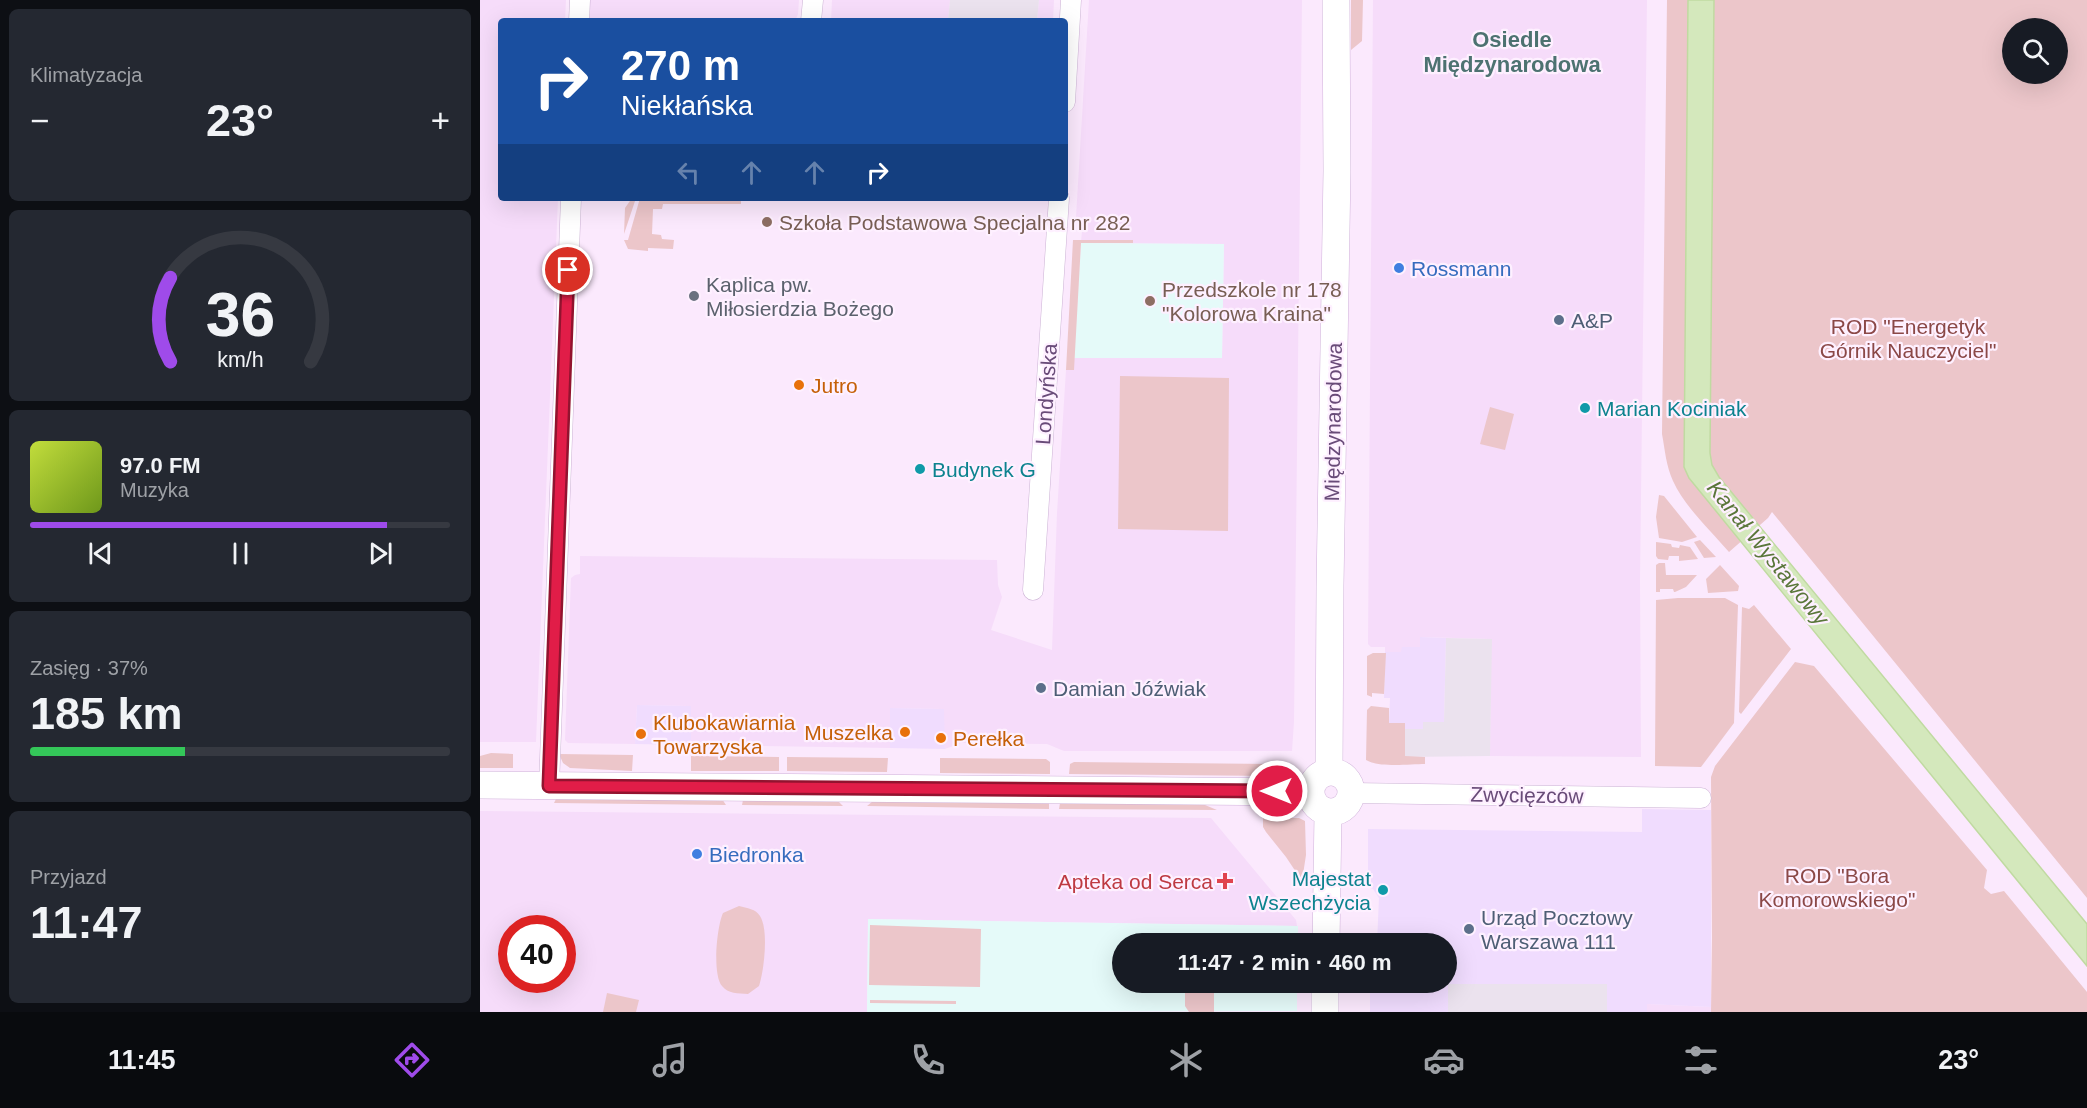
<!DOCTYPE html>
<html lang="pl">
<meta charset="utf-8">
<style>
:root{--surface:#171b24;--page:#242831;--text:#f1f3f6;--muted:#9ea1a6;--line:#363941;--accent:#9f4bea}
body{margin:0;font-family:Helvetica,sans-serif;background:var(--page);color:var(--text);height:100vh;display:flex;flex-direction:column;font-size:22px;white-space:nowrap}
*{box-sizing:border-box;margin:0}
p{font-size:20px;color:var(--muted)}
.icon{flex:none;width:33px;height:33px;fill:none;stroke:currentColor;stroke-width:2;stroke-linecap:round;stroke-linejoin:round}
.map{position:relative;flex:1;overflow:hidden}
.details{display:flex;flex-direction:column;gap:9px;padding:9px;background:#0d0f14;width:480px}
.details>*{flex:none}
.guide{position:absolute;left:18px;top:18px;width:570px;height:183px;border-radius:6px;box-shadow:0 6px 24px #0002;background:#1a4fa0;color:#fff;overflow:hidden}
.controls{position:absolute;left:1522px;top:18px;display:grid;gap:12px}
.controls a{display:grid;place-items:center;width:66px;height:66px;border-radius:50%;background:var(--surface);box-shadow:0 6px 24px #0002;font-size:30px}
.speed{position:absolute;left:18px;top:915px;display:flex;gap:12px;font-size:30px;font-weight:700;text-align:center}
.speed>*{display:grid;place-content:center;width:78px;height:78px;border-radius:50%;background:var(--surface);box-shadow:0 6px 24px #0002;line-height:1}
.speed .limit{border:9px solid #d22;background:#fff;color:#111}
.pin{position:absolute;display:grid;place-items:center;width:51px;height:51px;color:#fff;margin:-26px;border:3px solid #fff;border-radius:50%;box-shadow:0 2px 6px #0007}
.me{position:absolute;width:66px;margin:-33px;rotate:270deg;stroke-linejoin:round;filter:drop-shadow(0 0 4px #0008)}
.turn{display:flex;align-items:center;gap:21px;height:126px;padding:0 24px;font-size:27px}
.turn .icon{width:78px;height:78px;stroke-width:2.5}
.turn b{display:block;font-size:42px;line-height:51px}
.lanes{display:flex;align-items:center;height:57px;padding:0 24px;background:#0003;justify-content:center;gap:30px;direction:ltr}
.lanes .off{opacity:.35}
.big{font-size:45px;font-weight:700;line-height:1.1}
.details .card{flex:1;display:flex;flex-direction:column;justify-content:center;gap:9px;min-width:0;padding:0 21px;border-radius:9px;background:var(--page)}
.details .dial{align-items:center;gap:0}
.dial svg{height:156px;overflow:visible;fill:none;stroke:var(--line);stroke-width:7;stroke-linecap:round;text-anchor:middle}
.dial text{fill:var(--text);stroke:none}
.song{display:flex;align-items:center;gap:18px}
.cover{width:72px;height:72px;border-radius:9px;background:linear-gradient(135deg,hsl(70 70% 55%),hsl(80 70% 35%))}
.played{height:6px;border-radius:3px;background:linear-gradient(90deg,var(--accent) 85%,var(--line) 85%)}
.keys{display:flex;justify-content:space-around;direction:ltr}
.heat{display:flex;justify-content:space-between;align-items:center;font-size:33px;direction:ltr}
.charge{height:9px;border-radius:4px;background:linear-gradient(90deg,#34c759 37%,var(--line) 0)}
.trip{position:absolute;left:632px;top:933px;width:345px;height:60px;border-radius:30px;background:var(--surface);box-shadow:0 6px 24px #0002;font-weight:700;line-height:60px;text-align:center}
.tab-bar{display:flex;height:96px;justify-content:space-around;align-items:center;background:#090b0e;color:var(--muted)}
.tab-bar .icon{width:42px;height:42px}
.tab-bar .active{color:var(--accent)}
.tab-bar b{font-size:27px;color:var(--text)}
main{display:flex;flex:1;min-height:0}
.map>svg:first-child{display:block}
.residential{fill:#f6dcfa;fill-rule:evenodd}
.commercial{fill:#f0dcfe}
.industrial{fill:#ebe2ee}
.education{fill:#e5faf9}
.green{fill:#ecc6ca;fill-rule:evenodd}
.water{fill:#d4e8bc;stroke:#c0daa1;stroke-width:1.5}
.lines{fill:none;stroke-linecap:round;stroke-linejoin:round}
.street-casing{stroke:#ccb3d5;stroke-width:21}
.secondary-casing{stroke:#d0b2da;stroke-width:28}
.street{stroke:#fff;stroke-width:20}
.secondary{stroke:#fff;stroke-width:27}
.route-casing{stroke:#92132f;stroke-width:15}
.route{stroke:#e11d48;stroke-width:10}
.education-dot{fill:#8d6e63;stroke:#fef0ff;stroke-width:2}
.shop-dot{fill:#3f7fe0;stroke:#fef0ff;stroke-width:2}
.worship-dot{fill:#6b7280;stroke:#fef0ff;stroke-width:2}
.service-dot{fill:#5c6f8a;stroke:#fef0ff;stroke-width:2}
.food-dot{fill:#e8710a;stroke:#fef0ff;stroke-width:2}
.culture-dot{fill:#0f9aa8;stroke:#fef0ff;stroke-width:2}
.health-dot{fill:#e0444e;stroke:#fef0ff;stroke-width:2}
.labels{text-anchor:middle;dominant-baseline:central;stroke-width:4.5;stroke-linejoin:round;paint-order:stroke}
.education-label{font-size:21px;fill:#785e54;stroke:#fef0ff;text-anchor:start}
.shop-label{font-size:21px;fill:#366cbe;stroke:#fef0ff;text-anchor:start}
.worship-label{font-size:21px;fill:#5b616d;stroke:#fef0ff;text-anchor:start}
.service-label{font-size:21px;fill:#4e5e75;stroke:#fef0ff;text-anchor:start}
.park-label{font-size:21px;fill:#8b4847;stroke:#fef0ff}
.food-label{font-size:21px;fill:#c56008;stroke:#fef0ff;text-anchor:start}
.street-label{font-size:21px;fill:#694b79;stroke:#fef0ff}
.culture-label{font-size:21px;fill:#0d838f;stroke:#fef0ff;text-anchor:start}
.health-label{font-size:21px;fill:#be3a42;stroke:#fef0ff;text-anchor:end}
.neighbourhood-label{font-size:22px;font-weight:bold;fill:#4d7271;stroke:#fef0ff}
.water-label{font-size:22px;font-style:italic;fill:#5a773a;stroke:#fef0ff}
</style>
<main>
<section class="details">
<div class="card"><p>Klimatyzacja</p>
<div class="heat"><a>−</a><b class="big">23°</b><a>+</a></div>
</div>
<div class="card dial"><svg viewBox="0 0 100 80">
<path d="M14 69A42 42 0 1 1 86 69"/>
<path d="M14 69A42 42 0 0 1 14 26" stroke="#9f4bea"/>
<text x="50" y="56" font-size="32" font-weight="700">36</text>
<text x="50" y="72" font-size="11">km/h</text>
</svg></div>
<div class="card">
<div class="song"><i class="cover"></i><div><b>97.0 FM</b><p>Muzyka</p></div></div>
<div class="played"></div>
<div class="keys"><svg class="icon" aria-label="previous" viewBox="0 0 24 24"><path d="M18 5L8 12l10 7zM5 5v14"/></svg><svg class="icon" aria-label="pause" viewBox="0 0 24 24"><path d="M8 5v14M16 5v14"/></svg><svg class="icon" aria-label="next" viewBox="0 0 24 24"><path d="M6 5l10 7-10 7zM19 5v14"/></svg></div>
</div>
<div class="card"><p>Zasięg · 37%</p><b class="big">185 km</b><div class="charge"></div></div>
<div class="card"><p>Przyjazd</p><b class="big">11:47</b></div>
</section>
<div class="map">
<svg width="1607" height="1012" viewBox="0 0 1607 1012">
<rect width="100%" height="100%" fill="#fbe9fd"/>
<!-- residential -->
<path class="residential" d="M 0,0 L 86,0 L 85,21 L 21,21 L 21,198 L 78,198 L 56,742 L 0,742 Z
M 108,0 L 319,0 L 318,14 L 315,21 L 110,20 L 108,13 Z
M 352,0 L 470,0 L 468,21 L 351,21 Z
M 559,0 L 574,0 L 573,21 L 557,21 Z
M 609,0 L 822,0 L 814,722 L 812,751 L 584,751 L 567,744 L 481,743 L 465,749 L 463,709 L 410,708 L 410,748 L 211,745 L 211,706 L 157,705 L 155,744 L 88,743 L 85,740 L 91,578 L 95,575 L 100,574 L 100,556 L 517,560 L 518,585 L 522,597 L 511,630 L 572,650 L 577,513 L 586,370 L 594,370 L 594,358 L 742,357 L 744,244 L 601,243 L 603,218 L 596,217 Z
M 893,0 L 1167,0 L 1160,581 L 1161,757 L 1010,756 L 1011,639 L 941,637 L 940,647 L 922,647 L 922,652 L 905,652 L 905,647 L 891,647 L 888,644 Z
M 0,811 L 731,818 L 816,920 L 817,926 L 388,919 L 387,1012 L 0,1012 ZM 32,928 L 82,928 L 82,980 L 32,980 Z
M 1167,1004 L 1231,1007 L 1231,1012 L 1167,1012 Z"/>
<!-- commercial -->
<path class="commercial" d="M 940,637 L 966,638 L 964,722 L 944,722 L 944,729 L 925,729 L 925,723 L 909,723 L 910,698 L 904,698 L 905,652 L 921,652 L 922,647 L 940,647 Z
M 157,705 L 211,706 L 211,745 L 155,744 Z
M 410,708 L 464,709 L 465,749 L 410,748 Z
M 1162,809 L 1231,810 L 1231,1007 L 1167,1004 L 1167,1012 L 1127,1012 L 1126,984 L 968,984 L 968,1012 L 890,1012 L 890,983 L 966,982 L 966,944 L 897,943 L 899,898 L 893,889 L 888,887 L 888,829 L 1162,832 Z"/>
<!-- industrial -->
<path class="industrial" d="M 470,0 L 559,0 L 557,21 L 468,21 Z
M 966,638 L 1012,639 L 1010,756 L 925,757 L 925,729 L 943,729 L 943,722 L 964,722 Z
M 968,984 L 1127,984 L 1127,1012 L 968,1012 Z"/>
<!-- education -->
<path class="education" d="M 601,243 L 744,244 L 742,358 L 594,358 Z
M 388,919 L 818,926 L 818,943 L 642,944 L 642,982 L 817,983 L 817,1011 L 387,1012 Z"/>
<!-- green -->
<path class="green" d="M 871,0 L 883,0 L 882,41 L 871,50 Z
M 1187,0 L 1607,0 L 1607,898 L 1292,512 L 1288,518 L 1249,552 C 1231,531 1204,506 1193,481 C 1186,466 1185,450 1182,434 ZM 1533,28 L 1578,28 L 1578,74 L 1533,74 Z
M 152,198 L 156,198 L 144,234 L 145,208 Z
M 160,198 L 261,198 L 261,204 L 183,204 L 182,209 L 173,209 L 172,234 L 181,235 L 182,239 L 194,240 L 193,249 L 168,248 L 168,251 L 148,249 L 144,240 L 148,240 Z
M 593,240 L 653,240 L 653,243 L 601,243 L 594,370 L 586,370 Z
M 640,376 L 749,378 L 748,531 L 638,529 Z
M 1010,407 L 1034,414 L 1025,450 L 1000,444 Z
M 1179,495 L 1184,496 L 1217,537 L 1202,542 L 1179,538 L 1176,517 Z
M 1220,540 L 1236,557 L 1224,558 L 1214,542 Z
M 1176,542 L 1191,544 L 1192,547 L 1199,548 L 1200,545 L 1210,547 L 1218,559 L 1199,561 L 1199,556 L 1189,556 L 1188,560 L 1178,559 L 1176,556 Z
M 1179,563 L 1185,563 L 1186,575 L 1217,575 L 1206,587 L 1195,592 L 1194,592 L 1193,589 L 1180,589 L 1180,592 L 1176,592 L 1176,565 Z
M 1240,565 L 1259,586 L 1258,591 L 1228,593 L 1226,579 Z
M 1198,598 L 1245,598 L 1258,605 L 1254,723 L 1221,767 L 1175,766 L 1176,600 Z
M 1274,605 L 1311,649 L 1261,714 L 1259,712 L 1262,607 L 1269,609 Z
M 893,653 L 906,653 L 904,694 L 892,693 L 892,697 L 887,695 L 887,656 Z
M 1315,662 L 1334,666 L 1507,870 L 1504,888 L 1511,894 L 1524,891 L 1607,992 L 1607,1012 L 1231,1012 L 1232,938 L 1231,777 L 1235,766 Z
M 891,706 L 909,708 L 909,723 L 925,723 L 925,756 L 945,757 L 945,764 C 930,764 899,768 886,760 L 887,710 Z
M 11,753 L 33,754 L 33,768 L 0,768 L 0,756 Z
M 79,754 L 153,755 L 152,771 L 90,768 L 83,763 Z
M 211,756 L 299,757 L 299,771 L 211,771 Z
M 307,757 L 408,758 L 407,772 L 307,771 Z
M 460,758 L 566,759 L 570,762 L 570,774 L 460,773 Z
M 594,762 L 793,764 L 792,776 L 589,774 L 590,764 Z
M 76,799 L 242,799 L 246,805 L 74,803 Z
M 263,800 L 357,800 L 363,806 L 262,805 Z
M 393,801 L 569,803 L 569,809 L 387,806 Z
M 580,803 L 711,804 L 725,805 L 737,810 L 579,809 Z
M 783,818 L 819,818 L 825,821 L 826,855 L 822,881 L 806,857 L 786,832 L 783,827 Z
M 259,906 C 267,908 276,909 280,916 C 289,930 284,971 279,986 L 268,994 C 258,993 248,994 242,986 C 232,974 237,926 243,913 Z
M 390,925 L 501,929 L 500,987 L 389,985 Z
M 705,988 L 734,988 L 734,1012 L 709,1012 L 705,1006 Z
M 127,993 L 159,1000 L 156,1012 L 123,1012 Z
M 390,1000 L 476,1001 L 476,1004 L 390,1003 Z"/>
<!-- water -->
<path class="water" d="M 1208,0 L 1234,0 L 1230,453 L 1232,465 L 1239,477 L 1607,924 L 1607,966 L 1209,478 L 1204,467 Z"/>
<g class="lines">
<!-- street casing -->
<g class="street-casing">
<path id="street" d="M 99,21 L 100,0
M 331,21 L 333,0
M 585,102 L 591,0
M 553,590 L 579,198
M 69,786 L 91,198
M 872,793 L 1221,798"/>
</g>
<!-- secondary casing -->
<g class="secondary-casing">
<path id="secondary" d="M831 792a20 20 0 1 1 40 0a20 20 0 1 1-40 0Z
M 849,772 L 850,586 L 857,171 L 856,0
M 0,785 L 831,792
M 846,944 L 848,813
M 845,1012 L 845,982"/>
</g>
<!-- street -->
<use href="#street" class="street"/>
<!-- secondary -->
<use href="#secondary" class="secondary"/>
</g>
<g class="lines">
<!-- route casing -->
<g class="route-casing">
<path id="route" d="M 88,270 L 69,786 L 797,791"/>
</g>
<!-- route -->
<use href="#route" class="route"/>
</g>
<!-- markers -->
<g class="education-dot">
<circle cx="287" cy="222" r="6"/>
<circle cx="670" cy="301" r="6"/>
</g>
<g class="shop-dot">
<circle cx="919" cy="268" r="6"/>
<circle cx="217" cy="854" r="6"/>
</g>
<circle class="worship-dot" cx="214" cy="296" r="6"/>
<g class="service-dot">
<circle cx="1079" cy="320" r="6"/>
<circle cx="561" cy="688" r="6"/>
<circle cx="989" cy="929" r="6"/>
</g>
<g class="food-dot">
<circle cx="319" cy="385" r="6"/>
<circle cx="425" cy="732" r="6"/>
<circle cx="161" cy="734" r="6"/>
<circle cx="461" cy="738" r="6"/>
</g>
<g class="culture-dot">
<circle cx="1105" cy="408" r="6"/>
<circle cx="440" cy="469" r="6"/>
<circle cx="903" cy="890" r="6"/>
</g>
<path class="health-dot" d="M742 872h6v6h6v6h-6v6h-6v-6h-6v-6h6z"/>
<g class="labels">
<!-- education labels -->
<g class="education-label">
<text x="299" y="222">Szkoła Podstawowa Specjalna nr 282</text>
<text x="682" y="289">Przedszkole nr 178<tspan x="682" dy="24">"Kolorowa Kraina"</tspan></text>
</g>
<!-- shop labels -->
<g class="shop-label">
<text x="931" y="268">Rossmann</text>
<text x="229" y="854">Biedronka</text>
</g>
<!-- worship labels -->
<g class="worship-label">
<text x="226" y="284">Kaplica pw.<tspan x="226" dy="24">Miłosierdzia Bożego</tspan></text>
</g>
<!-- service labels -->
<g class="service-label">
<text x="1091" y="320">A&amp;P</text>
<text x="573" y="688">Damian Jóźwiak</text>
<text x="1001" y="917">Urząd Pocztowy<tspan x="1001" dy="24">Warszawa 111</tspan></text>
</g>
<!-- park labels -->
<g class="park-label">
<text x="1428" y="326">ROD "Energetyk<tspan x="1428" dy="24">Górnik Nauczyciel"</tspan></text>
<text x="1357" y="875">ROD "Bora<tspan x="1357" dy="24">Komorowskiego"</tspan></text>
</g>
<!-- food labels -->
<g class="food-label">
<text x="331" y="385">Jutro</text>
<text x="173" y="722">Klubokawiarnia<tspan x="173" dy="24">Towarzyska</tspan></text>
<text x="413" y="732" text-anchor="end">Muszelka</text>
<text x="473" y="738">Perełka</text>
</g>
<!-- street labels -->
<g class="street-label">
<text transform="translate(566 394) rotate(-86)">Londyńska</text>
<text transform="translate(853 422) rotate(-89)">Międzynarodowa</text>
<text transform="translate(1047 795) rotate(1)">Zwycięzców</text>
</g>
<!-- culture labels -->
<g class="culture-label">
<text x="1117" y="408">Marian Kociniak</text>
<text x="452" y="469">Budynek G</text>
<text x="891" y="878" text-anchor="end">Majestat<tspan x="891" dy="24">Wszechżycia</tspan></text>
</g>
<!-- health labels -->
<g class="health-label">
<text x="733" y="881">Apteka od Serca</text>
</g>
<!-- neighbourhood labels -->
<g class="neighbourhood-label">
<text x="1032" y="39">Osiedle<tspan x="1032" dy="25">Międzynarodowa</tspan></text>
</g>
<!-- water labels -->
<g class="water-label">
<text transform="translate(1288 553) rotate(51)">Kanał Wystawowy</text>
</g>
</g>
</svg>
<div class="controls">
<a><svg class="icon" aria-label="search" viewBox="0 0 24 24"><circle cx="10" cy="10" r="6"/><path d="M15 15l6 6"/></svg></a>
</div>
<div class="speed"><div class="limit">40</div></div>
<div class="pin" style="left:88px;top:270px;background:#d93025"><svg class="icon" aria-label="arrive" viewBox="0 0 24 24"><path d="M6 21V4h12l-3 4 3 4H6"/></svg></div>
<svg class="me" style="left:797px;top:791px" viewBox="-20 -20 40 40"><circle r="17" fill="#e11d48" stroke="#fff" stroke-width="3"/><path d="M0-11L8 9 0 5-8 9z" fill="#fff"/></svg>
<div class="trip">11:47 · 2 min · 460 m</div>
<div class="guide">
<div class="turn"><svg class="icon" aria-label="right" viewBox="0 0 24 24"><path d="M7 20v-9h11M14 6l5 5-5 5"/></svg><div><b>270 m</b>Niekłańska</div></div>
<div class="lanes"><svg class="icon off" aria-label="left" viewBox="0 0 24 24"><path d="M17 20v-9H6M10 6l-5 5 5 5"/></svg><svg class="icon off" aria-label="ahead" viewBox="0 0 24 24"><path d="M12 20V5M6 11l6-6 6 6"/></svg><svg class="icon off" aria-label="ahead" viewBox="0 0 24 24"><path d="M12 20V5M6 11l6-6 6 6"/></svg><svg class="icon" aria-label="right" viewBox="0 0 24 24"><path d="M7 20v-9h11M14 6l5 5-5 5"/></svg></div>
</div>
</div>
</main>
<nav class="tab-bar">
<b>11:45</b>
<svg class="icon active" aria-label="directions" viewBox="0 0 24 24"><path d="M12 3l9 9-9 9-9-9zM9 14v-3h6M13 9l2 2-2 2"/></svg>
<svg class="icon" aria-label="music" viewBox="0 0 24 24"><path d="M9 18V5l10-2v13"/><circle cx="6" cy="18" r="3"/><circle cx="16" cy="16" r="3"/></svg>
<svg class="icon" aria-label="phone" viewBox="0 0 24 24"><path d="M5 4h4l2 5-3 2q2 4 5 5l2-3 5 2v4C11 20 4 13 5 4z"/></svg>
<svg class="icon" aria-label="climate" viewBox="0 0 24 24"><path d="M12 3v18M4 7l16 10M4 17L20 7"/></svg>
<svg class="icon" aria-label="car" viewBox="0 0 24 24"><path d="M5 17H2v-5l4-1 3-4h7l3 4 3 1v5h-3M9 17h6M6 11h13"/><circle cx="7" cy="17" r="2"/><circle cx="17" cy="17" r="2"/></svg>
<svg class="icon" aria-label="filters" viewBox="0 0 24 24"><path d="M4 7h16M4 17h16"/><circle cx="9" cy="7" r="2"/><circle cx="15" cy="17" r="2"/></svg>
<b>23°</b>
</nav>
